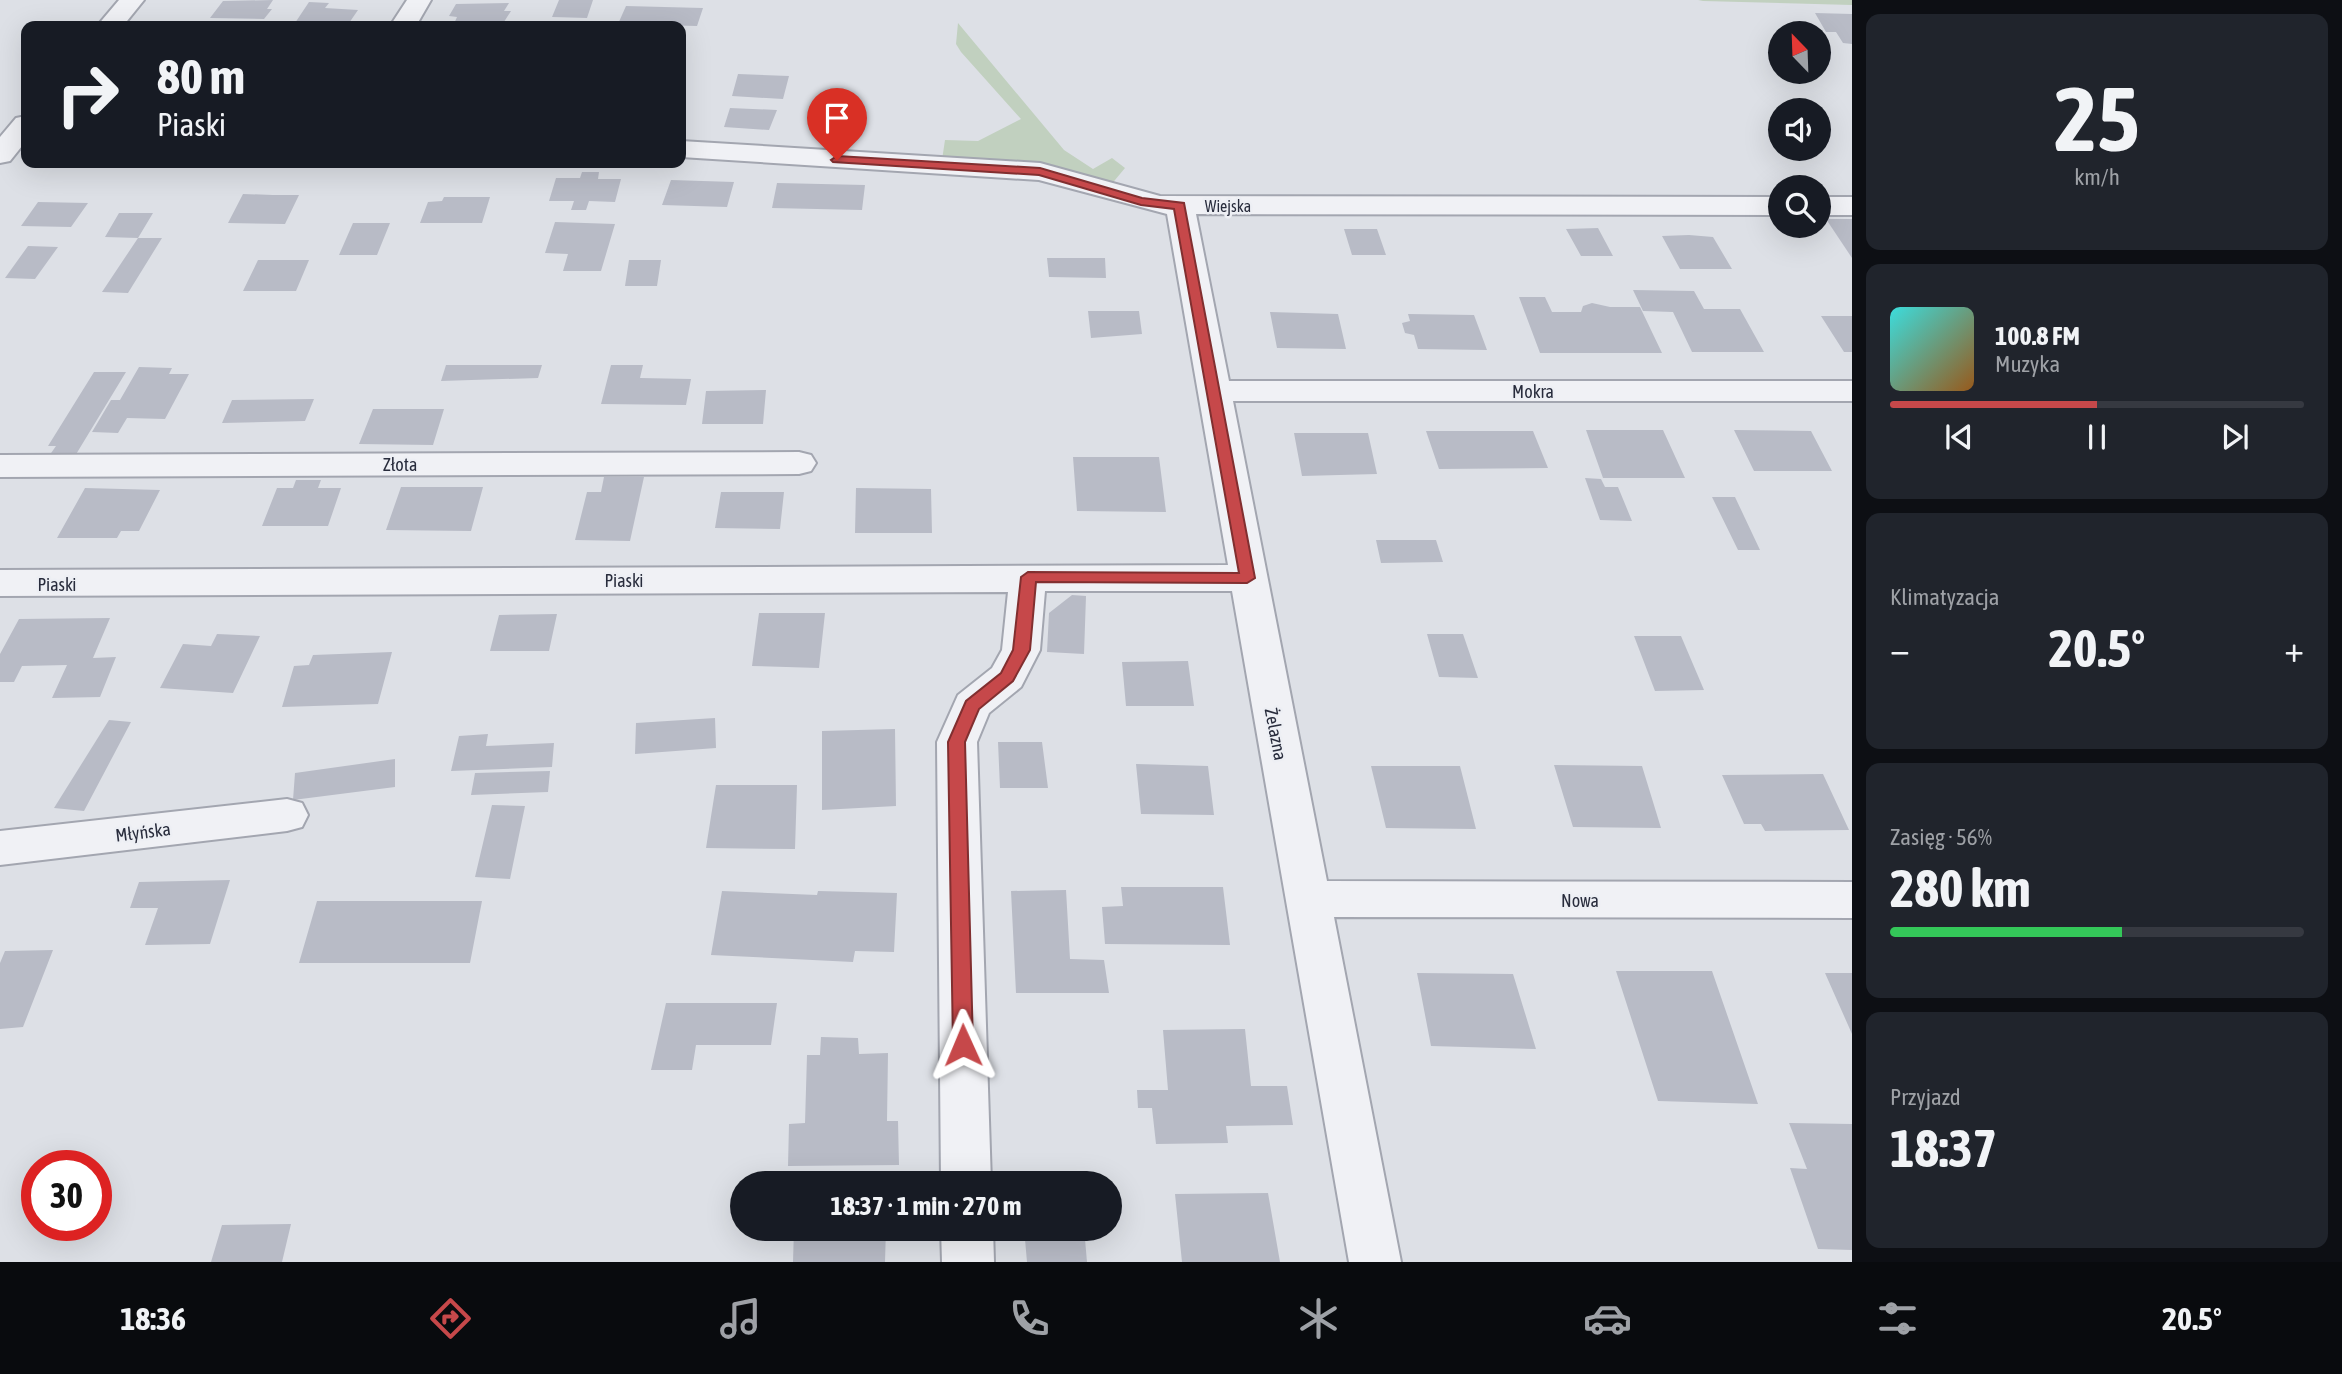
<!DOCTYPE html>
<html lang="pl">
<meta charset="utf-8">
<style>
:root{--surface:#171b24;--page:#20242c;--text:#f1f3f6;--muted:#9ea1a6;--line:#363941;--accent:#c6484a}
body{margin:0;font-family:"Asap Condensed",sans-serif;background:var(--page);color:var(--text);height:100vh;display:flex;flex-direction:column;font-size:26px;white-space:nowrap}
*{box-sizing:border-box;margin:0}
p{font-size:23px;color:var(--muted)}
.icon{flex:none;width:38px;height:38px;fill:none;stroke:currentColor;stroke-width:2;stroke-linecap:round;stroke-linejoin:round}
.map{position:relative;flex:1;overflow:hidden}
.panel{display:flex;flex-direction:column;gap:14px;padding:14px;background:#0d0f14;width:490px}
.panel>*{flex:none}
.banner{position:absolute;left:21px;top:21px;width:665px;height:147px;border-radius:14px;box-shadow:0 7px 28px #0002;background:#171b24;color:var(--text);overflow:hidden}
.needle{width:46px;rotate:337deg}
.tools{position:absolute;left:1768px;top:21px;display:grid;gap:14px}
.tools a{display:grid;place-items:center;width:63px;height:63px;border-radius:50%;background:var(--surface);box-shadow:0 7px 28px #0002;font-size:35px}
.speed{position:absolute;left:21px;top:1150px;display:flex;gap:14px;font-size:35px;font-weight:700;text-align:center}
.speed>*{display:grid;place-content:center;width:91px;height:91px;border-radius:50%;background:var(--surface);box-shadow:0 7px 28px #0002;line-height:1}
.speed .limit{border:10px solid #d22;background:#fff;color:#111}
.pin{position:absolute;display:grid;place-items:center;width:60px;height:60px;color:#fff;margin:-72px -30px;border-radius:50% 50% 50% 0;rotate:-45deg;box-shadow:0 0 7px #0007}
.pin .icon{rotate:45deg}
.me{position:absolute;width:77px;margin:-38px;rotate:359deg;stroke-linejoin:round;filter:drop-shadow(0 0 5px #0008)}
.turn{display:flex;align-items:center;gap:24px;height:147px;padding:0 21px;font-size:32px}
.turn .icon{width:91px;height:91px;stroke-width:2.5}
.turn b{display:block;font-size:49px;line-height:60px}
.big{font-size:52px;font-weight:700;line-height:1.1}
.panel .card{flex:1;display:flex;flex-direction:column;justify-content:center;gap:10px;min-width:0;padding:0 24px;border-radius:14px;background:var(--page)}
.panel .dial{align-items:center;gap:0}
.dial b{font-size:91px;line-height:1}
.song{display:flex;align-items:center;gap:21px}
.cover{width:84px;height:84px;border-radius:10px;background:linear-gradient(135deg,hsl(180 70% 55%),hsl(30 70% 35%))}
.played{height:7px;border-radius:4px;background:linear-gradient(90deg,var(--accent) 50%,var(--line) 50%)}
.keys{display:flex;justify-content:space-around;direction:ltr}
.heat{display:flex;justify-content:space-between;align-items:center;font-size:38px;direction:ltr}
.charge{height:10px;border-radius:5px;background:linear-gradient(90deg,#34c759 56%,var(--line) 0)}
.trip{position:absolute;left:730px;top:1171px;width:392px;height:70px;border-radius:35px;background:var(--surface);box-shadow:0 7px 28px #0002;font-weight:700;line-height:70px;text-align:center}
.tabs{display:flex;height:112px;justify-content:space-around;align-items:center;background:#090b0e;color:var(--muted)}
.tabs .icon{width:49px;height:49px}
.tabs .on{color:var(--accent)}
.tabs b{font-size:32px;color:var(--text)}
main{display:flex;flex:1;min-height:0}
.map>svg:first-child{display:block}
.green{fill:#c1d0bf}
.building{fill:#b8bbc6}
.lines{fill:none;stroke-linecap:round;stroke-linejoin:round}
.minor-casing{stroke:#a3a6b0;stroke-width:4}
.minor{fill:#f0f1f5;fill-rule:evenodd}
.route{fill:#c6484a;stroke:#812f30;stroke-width:2}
.labels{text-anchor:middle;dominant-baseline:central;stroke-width:5;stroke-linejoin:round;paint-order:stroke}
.far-street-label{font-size:16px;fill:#282c3c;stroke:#edeff4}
.street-label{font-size:18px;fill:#282c3c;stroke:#edeff4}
</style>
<main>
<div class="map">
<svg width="1852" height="1262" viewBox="0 0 1852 1262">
<rect width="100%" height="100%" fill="#dde0e6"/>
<!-- green -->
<path class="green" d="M 1698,0 L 1852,0 L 1852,5 L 1703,1 Z
M 958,23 L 1064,150 L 1093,169 L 1112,158 L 1125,168 L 1110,186 L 942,160 L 945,140 L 978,141 L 1021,119 L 961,52 L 956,44 Z"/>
<!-- building -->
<path class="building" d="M 273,0 L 267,9 L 272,9 L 264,19 L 210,18 L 223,1 Z
M 559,0 L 593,0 L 587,18 L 552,17 Z
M 309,2 L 329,3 L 325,8 L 358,10 L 347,26 L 293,26 Z
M 509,3 L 504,11 L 511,11 L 502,25 L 453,26 L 457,17 L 449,16 L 456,4 Z
M 626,6 L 703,8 L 697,26 L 618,24 Z
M 1815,13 L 1852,14 L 1852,44 L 1843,43 L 1836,32 L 1826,32 Z
M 738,74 L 789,76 L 783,99 L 732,96 Z
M 830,103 L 853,104 L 845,137 L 823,136 Z
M 730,108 L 777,110 L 769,130 L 724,127 Z
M 582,172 L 599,172 L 598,179 L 621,179 L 615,202 L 589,201 L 586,210 L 571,210 L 574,201 L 549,201 L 556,178 L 580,178 Z
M 671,180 L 734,182 L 727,207 L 662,205 Z
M 777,183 L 865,185 L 862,210 L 772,208 Z
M 243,194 L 273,195 L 299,195 L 285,224 L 228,223 Z
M 444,197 L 490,197 L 482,223 L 420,223 L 428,202 L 442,201 Z
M 38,202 L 88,203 L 71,227 L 21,226 Z
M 119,213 L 153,213 L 138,238 L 105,237 Z
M 1826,219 L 1852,219 L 1852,258 Z
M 555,222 L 615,224 L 601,271 L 563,271 L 568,254 L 545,253 Z
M 353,223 L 390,223 L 377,255 L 339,255 Z
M 1598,228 L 1613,256 L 1581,256 L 1566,229 Z
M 1344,229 L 1377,229 L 1386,255 L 1352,255 Z
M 1689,235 L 1713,237 L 1732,269 L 1680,269 L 1662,236 Z
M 138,238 L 162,238 L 128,293 L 102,292 Z
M 28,246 L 58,247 L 35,279 L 5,278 Z
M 1047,258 L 1105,258 L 1106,278 L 1049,277 Z
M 258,260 L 309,260 L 296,291 L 243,291 Z
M 629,260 L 661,260 L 657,286 L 625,286 Z
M 1633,290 L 1694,291 L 1704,309 L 1740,309 L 1764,352 L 1692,352 L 1673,312 L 1643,311 Z
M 1519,297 L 1545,297 L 1552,312 L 1581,312 L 1583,306 L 1592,303 L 1610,307 L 1640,307 L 1662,353 L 1540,353 Z
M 1088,311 L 1139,311 L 1142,334 L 1091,338 Z
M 1270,312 L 1338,314 L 1346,349 L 1277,348 Z
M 1408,314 L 1474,315 L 1487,350 L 1418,349 L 1414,335 L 1405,333 L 1402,323 L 1410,321 Z
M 1821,316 L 1852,316 L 1852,352 L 1844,352 Z
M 446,365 L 542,365 L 538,378 L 441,381 Z
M 611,365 L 643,365 L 640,378 L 691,379 L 686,405 L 601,404 Z
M 139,367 L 172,368 L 169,374 L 189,374 L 165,419 L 127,418 L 118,433 L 92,432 L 111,400 L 120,400 Z
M 94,372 L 126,372 L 75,456 L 49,456 L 56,446 L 48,446 Z
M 766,390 L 763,424 L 702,424 L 706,391 Z
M 314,399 L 305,421 L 222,423 L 232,400 Z
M 373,409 L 444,409 L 433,445 L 359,444 Z
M 1586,430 L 1663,430 L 1685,478 L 1603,478 Z
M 1734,430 L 1811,431 L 1832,471 L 1754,471 Z
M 1426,431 L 1533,431 L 1548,468 L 1439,469 Z
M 1294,433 L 1368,433 L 1377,474 L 1302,476 Z
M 1073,457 L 1159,457 L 1166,512 L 1077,511 Z
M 604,477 L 644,477 L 630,541 L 575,540 L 587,492 L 601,492 Z
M 1585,478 L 1601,479 L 1605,487 L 1618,487 L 1632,521 L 1600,520 Z
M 296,480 L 321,480 L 318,488 L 341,488 L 328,526 L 262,526 L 277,488 L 293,488 Z
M 401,487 L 483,487 L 471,531 L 386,530 Z
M 85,488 L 160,490 L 139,531 L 121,531 L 117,538 L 57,538 Z
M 856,488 L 931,489 L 932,533 L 855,533 Z
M 721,492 L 784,492 L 780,529 L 715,528 Z
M 1712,497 L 1735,497 L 1760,550 L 1738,550 Z
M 1376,540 L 1436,540 L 1443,562 L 1381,563 Z
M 1072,595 L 1086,596 L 1084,654 L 1047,652 L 1049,613 Z
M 759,613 L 825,613 L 819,668 L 752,666 Z
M 557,614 L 549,651 L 490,651 L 499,615 Z
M 110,618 L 93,658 L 116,657 L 100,697 L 52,698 L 67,665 L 22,666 L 14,682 L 0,682 L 0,654 L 19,619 Z
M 217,634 L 260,636 L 233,693 L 160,688 L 183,644 L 211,646 Z
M 1427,634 L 1463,634 L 1478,678 L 1439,677 Z
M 1634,636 L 1681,636 L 1704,690 L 1655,691 Z
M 392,652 L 378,704 L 282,707 L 294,666 L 309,665 L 313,655 Z
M 1188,661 L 1194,706 L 1126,706 L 1122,662 Z
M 715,718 L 716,748 L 635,754 L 636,723 Z
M 109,720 L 131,722 L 84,811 L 54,808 Z
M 895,729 L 896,806 L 822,810 L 822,731 Z
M 488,734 L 486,746 L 554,743 L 552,767 L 451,771 L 459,736 Z
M 998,742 L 1042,742 L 1048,788 L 1000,788 Z
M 395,759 L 395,787 L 293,800 L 295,773 Z
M 1136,764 L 1208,766 L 1214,815 L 1141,814 Z
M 1554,765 L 1642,766 L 1661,828 L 1573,827 Z
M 1371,766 L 1460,766 L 1476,829 L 1386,828 Z
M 550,771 L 548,792 L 471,795 L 475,773 Z
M 1823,774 L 1849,830 L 1765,831 L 1761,824 L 1744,824 L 1722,775 Z
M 716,785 L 797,785 L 795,849 L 706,848 Z
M 492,805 L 525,806 L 510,879 L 475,877 Z
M 230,880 L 210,944 L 145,945 L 158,908 L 130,908 L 139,882 Z
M 1121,887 L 1223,887 L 1230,945 L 1105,944 L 1102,907 L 1123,906 Z
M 1066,890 L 1070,959 L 1104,960 L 1109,993 L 1016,993 L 1011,891 Z
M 722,891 L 817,895 L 818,891 L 897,893 L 894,952 L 855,951 L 853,962 L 711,955 Z
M 317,901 L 482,901 L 470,963 L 299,963 Z
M 53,950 L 23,1027 L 0,1029 L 0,963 L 5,951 Z
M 1616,971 L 1712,971 L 1758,1104 L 1658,1101 Z
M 1417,973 L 1513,974 L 1536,1049 L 1431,1046 Z
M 1825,973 L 1852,973 L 1852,1034 Z
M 666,1003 L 777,1003 L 771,1045 L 696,1045 L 692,1070 L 651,1070 Z
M 1245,1029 L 1251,1086 L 1287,1086 L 1293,1125 L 1226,1126 L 1228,1143 L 1156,1144 L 1152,1108 L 1138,1108 L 1137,1090 L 1168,1090 L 1163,1030 Z
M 821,1037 L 858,1038 L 859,1054 L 888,1053 L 887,1121 L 898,1121 L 899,1165 L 788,1166 L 789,1124 L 805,1123 L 807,1055 L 820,1055 Z
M 1789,1123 L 1852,1124 L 1852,1250 L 1818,1249 L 1790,1168 L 1807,1169 Z
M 1268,1193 L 1280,1262 L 1182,1262 L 1175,1194 Z
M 291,1224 L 282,1262 L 211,1262 L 222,1225 Z
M 794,1228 L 886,1228 L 885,1262 L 793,1262 Z
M 1024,1228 L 1084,1228 L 1087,1262 L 1027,1262 Z"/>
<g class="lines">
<!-- minor casing -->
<g class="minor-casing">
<path id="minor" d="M 119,0 L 144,0 L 123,26 L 97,26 Z
M 407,0 L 431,0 L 416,26 L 390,26 Z
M 26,116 L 26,141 L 10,161 L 0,163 L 0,137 L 16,118 Z
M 681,141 L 1040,163 L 1160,196 L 1780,197 L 1780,215 L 1196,214 L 1229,381 L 1852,381 L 1852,401 L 1233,401 L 1327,881 L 1852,882 L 1852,918 L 1334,917 L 1401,1262 L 1349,1262 L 1232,591 L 1045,591 L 1040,650 L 1021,687 L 989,713 L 977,742 L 991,1183 L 941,1183 L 937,742 L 958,695 L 992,668 L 1002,650 L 1008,592 L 0,596 L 0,570 L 1228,565 L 1167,214 L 1039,180 L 681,157 Z
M 1818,197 L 1852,197 L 1852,215 L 1818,215 Z
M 799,452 L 811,455 L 816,463 L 811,471 L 799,474 L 0,477 L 0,455 Z
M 287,799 L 302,803 L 308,815 L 302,827 L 287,831 L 0,865 L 0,831 Z
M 941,1228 L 993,1228 L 994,1262 L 942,1262 Z"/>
</g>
<!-- minor -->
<use href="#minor" class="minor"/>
</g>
<!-- route -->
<path class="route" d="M 837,156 L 1040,168 L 1142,198 L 1184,203 L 1255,578 L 1247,583 L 1036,582 L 1030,650 L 1013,681 L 979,709 L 965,742 L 973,1045 L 970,1051 L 963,1053 L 956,1051 L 953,1045 L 948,742 L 966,701 L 1001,673 L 1013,650 L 1021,577 L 1028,572 L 1239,573 L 1174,209 L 1141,205 L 1039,175 L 833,162 L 831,160 Z"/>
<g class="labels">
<!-- far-street labels -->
<g class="far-street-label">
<text x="1228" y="206">Wiejska</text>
</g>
<!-- street labels -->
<g class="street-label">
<text x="1533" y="391">Mokra</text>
<text x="400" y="464">Złota</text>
<text x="624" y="580">Piaski</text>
<text x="57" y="584">Piaski</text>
<text transform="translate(1276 734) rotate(79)">Żelazna</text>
<text transform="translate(143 832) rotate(-7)">Młyńska</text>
<text x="1580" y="900">Nowa</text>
</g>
</g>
</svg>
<div class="tools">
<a><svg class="needle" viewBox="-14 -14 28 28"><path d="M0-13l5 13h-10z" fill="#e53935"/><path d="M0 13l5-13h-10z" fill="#9ea1a6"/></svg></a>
<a><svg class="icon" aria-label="sound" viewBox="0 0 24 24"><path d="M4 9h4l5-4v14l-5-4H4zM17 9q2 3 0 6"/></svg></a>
<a><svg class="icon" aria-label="search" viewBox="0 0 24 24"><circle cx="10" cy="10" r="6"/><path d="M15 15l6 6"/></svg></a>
</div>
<div class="speed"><div class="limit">30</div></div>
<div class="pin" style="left:837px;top:160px;background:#d93025"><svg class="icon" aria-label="arrive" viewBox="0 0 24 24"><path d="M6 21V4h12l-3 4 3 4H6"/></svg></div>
<svg class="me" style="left:963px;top:1045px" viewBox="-20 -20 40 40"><path d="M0-17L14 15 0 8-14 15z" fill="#c6484a" stroke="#fff" stroke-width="4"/></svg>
<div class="trip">18:37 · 1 min · 270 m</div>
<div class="banner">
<div class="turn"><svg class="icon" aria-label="right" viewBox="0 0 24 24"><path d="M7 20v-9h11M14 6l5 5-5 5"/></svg><div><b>80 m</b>Piaski</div></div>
</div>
</div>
<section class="panel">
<div class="card dial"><b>25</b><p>km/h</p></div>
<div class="card">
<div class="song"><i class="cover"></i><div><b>100.8 FM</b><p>Muzyka</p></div></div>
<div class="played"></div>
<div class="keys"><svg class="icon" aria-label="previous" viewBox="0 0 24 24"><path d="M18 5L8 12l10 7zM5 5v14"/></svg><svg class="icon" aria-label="pause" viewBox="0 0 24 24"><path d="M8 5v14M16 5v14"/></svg><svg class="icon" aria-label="next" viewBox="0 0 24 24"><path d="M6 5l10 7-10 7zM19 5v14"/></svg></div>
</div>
<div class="card"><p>Klimatyzacja</p>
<div class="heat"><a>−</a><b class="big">20.5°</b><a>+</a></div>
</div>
<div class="card"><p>Zasięg · 56%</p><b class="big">280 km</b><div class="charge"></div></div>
<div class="card"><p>Przyjazd</p><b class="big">18:37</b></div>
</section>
</main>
<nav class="tabs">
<b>18:36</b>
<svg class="icon on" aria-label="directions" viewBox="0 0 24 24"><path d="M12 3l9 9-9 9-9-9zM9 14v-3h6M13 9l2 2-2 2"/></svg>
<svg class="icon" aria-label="music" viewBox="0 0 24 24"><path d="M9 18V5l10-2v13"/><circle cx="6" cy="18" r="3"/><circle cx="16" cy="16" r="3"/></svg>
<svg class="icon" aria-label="phone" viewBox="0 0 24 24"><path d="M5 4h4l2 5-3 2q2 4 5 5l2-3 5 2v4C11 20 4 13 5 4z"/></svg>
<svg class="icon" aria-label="climate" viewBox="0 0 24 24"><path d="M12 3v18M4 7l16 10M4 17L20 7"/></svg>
<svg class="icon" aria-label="car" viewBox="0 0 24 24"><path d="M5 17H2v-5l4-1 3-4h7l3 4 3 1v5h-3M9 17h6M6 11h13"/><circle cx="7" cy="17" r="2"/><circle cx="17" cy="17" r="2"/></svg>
<svg class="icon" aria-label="filters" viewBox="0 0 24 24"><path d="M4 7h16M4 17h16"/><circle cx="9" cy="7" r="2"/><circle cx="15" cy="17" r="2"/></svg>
<b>20.5°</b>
</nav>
